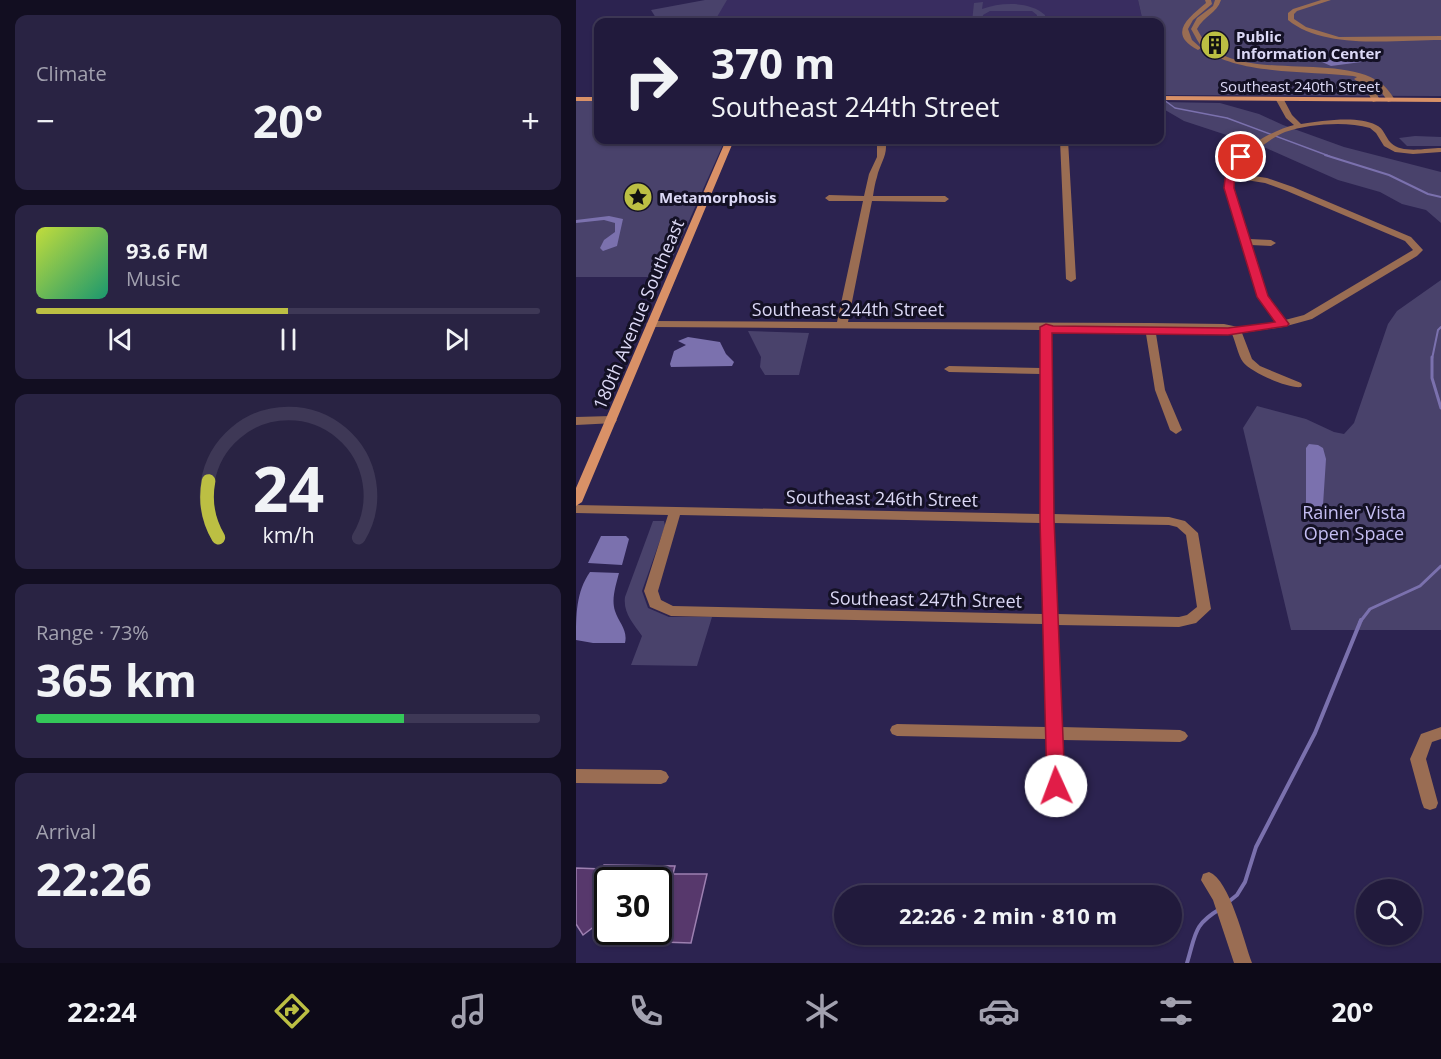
<!DOCTYPE html>
<meta charset="utf-8">
<style>
:root{--surface:#211a3c;--page:#292343;--text:#f1f3f6;--muted:#a2a1af;--line:#3e3856;--accent:#bcbf43}
body{margin:0;font-family:"Open Sans",sans-serif;background:var(--page);color:var(--text);height:100vh;display:flex;flex-direction:column;font-size:22px;white-space:nowrap}
*{box-sizing:border-box;margin:0}
p{font-size:20px;color:var(--muted)}
.icon{flex:none;width:33px;height:33px;fill:none;stroke:currentColor;stroke-width:2;stroke-linecap:round;stroke-linejoin:round}
.map{position:relative;flex:1;overflow:hidden}
.details{display:flex;flex-direction:column;gap:15px;padding:15px;background:#120e21;width:576px}
.details>*{flex:none}
.guide{position:absolute;left:18px;top:18px;width:570px;height:126px;border-radius:12px;box-shadow:0 2px 4px #0004,0 0 0 2px var(--line);background:#211a3c;color:var(--text);overflow:hidden}
.fabs{position:absolute;left:780px;top:879px;display:grid;gap:12px}
.fabs a{display:grid;place-items:center;width:66px;height:66px;border-radius:50%;background:var(--surface);box-shadow:0 2px 4px #0004,0 0 0 2px var(--line);font-size:30px}
.speed{position:absolute;left:18px;top:867px;display:flex;gap:12px;font-size:30px;font-weight:700;text-align:center}
.speed>*{display:grid;place-content:center;width:78px;height:78px;border-radius:50%;background:var(--surface);box-shadow:0 2px 4px #0004,0 0 0 2px var(--line);line-height:1}
.speed .limit{border:3px solid #111;border-radius:9px;background:#fff;color:#111}
.pin{position:absolute;display:grid;place-items:center;width:51px;height:51px;color:#fff;margin:-26px;border:3px solid #fff;border-radius:50%;box-shadow:0 2px 6px #0007}
.me{position:absolute;width:66px;margin:-33px;rotate:358deg;stroke-linejoin:round;filter:drop-shadow(0 0 4px #0008)}
.turn{display:flex;align-items:center;gap:21px;height:126px;padding:0 18px;font-size:27px}
.turn .icon{width:78px;height:78px;stroke-width:2.5}
.turn b{display:block;font-size:42px;line-height:51px}
.big{font-size:45px;font-weight:700;line-height:1.1}
.details .widget{flex:1;display:flex;flex-direction:column;justify-content:center;gap:9px;min-width:0;padding:0 21px;border-radius:12px;background:var(--page)}
.details .dial{align-items:center;gap:0}
.dial svg{height:156px;overflow:visible;fill:none;stroke:var(--line);stroke-width:7;stroke-linecap:round;text-anchor:middle}
.dial text{fill:var(--text);stroke:none}
.song{display:flex;align-items:center;gap:18px}
.cover{width:72px;height:72px;border-radius:9px;background:linear-gradient(135deg,hsl(70 70% 55%),hsl(160 70% 35%))}
.played{height:6px;border-radius:3px;background:linear-gradient(90deg,var(--accent) 50%,var(--line) 50%)}
.keys{display:flex;justify-content:space-around;direction:ltr}
.heat{display:flex;justify-content:space-between;align-items:center;font-size:33px;direction:ltr}
.charge{height:9px;border-radius:4px;background:linear-gradient(90deg,#34c759 73%,var(--line) 0)}
.trip{position:absolute;left:258px;top:885px;width:348px;height:60px;border-radius:30px;background:var(--surface);box-shadow:0 2px 4px #0004,0 0 0 2px var(--line);font-weight:700;line-height:60px;text-align:center}
.menu{display:flex;height:96px;justify-content:space-around;align-items:center;background:#0d0a18;color:var(--muted)}
.menu .icon{width:42px;height:42px}
.menu .current{color:var(--accent)}
.menu b{font-size:27px;color:var(--text)}
main{display:flex;flex:1;min-height:0}
.map>svg:first-child{display:block}
.built{fill:#392d60}
.green{fill:#49426b}
.water{fill:#7b71ae}
.lines{fill:none;stroke-linecap:round;stroke-linejoin:round}
.stream-far3{stroke:#7b71ae;stroke-width:1.5}
.stream-far2{stroke:#7b71ae;stroke-width:2}
.stream-far1{stroke:#7b71ae;stroke-width:3}
.stream{stroke:#7b71ae;stroke-width:4}
.building{fill:#57386c;stroke:#9d80b1;stroke-width:1.5}
.street{fill:#9a6d53;fill-rule:evenodd}
.secondary{fill:#d99167;fill-rule:evenodd}
.route{fill:#e11d48;stroke:#92132f;stroke-width:1.5}
.labels{text-anchor:middle;dominant-baseline:central;stroke-width:6;stroke-linejoin:round;paint-order:stroke}
.far-poi-label{font-size:15px;font-weight:bold;fill:#dcd9f6;stroke:#141125;text-anchor:start}
.far-street-label{font-size:15px;fill:#dcd9f6;stroke:#141125}
.street-label{font-size:18px;fill:#dcd9f6;stroke:#141125}
.park-label{font-size:18px;fill:#c4bdf2;stroke:#141125}
</style>
<main>
<section class="details">
<div class="widget"><p>Climate</p>
<div class="heat"><a>−</a><b class="big">20°</b><a>+</a></div>
</div>
<div class="widget">
<div class="song"><i class="cover"></i><div><b>93.6 FM</b><p>Music</p></div></div>
<div class="played"></div>
<div class="keys"><svg class="icon" aria-label="previous" viewBox="0 0 24 24"><path d="M18 5L8 12l10 7zM5 5v14"/></svg><svg class="icon" aria-label="pause" viewBox="0 0 24 24"><path d="M8 5v14M16 5v14"/></svg><svg class="icon" aria-label="next" viewBox="0 0 24 24"><path d="M6 5l10 7-10 7zM19 5v14"/></svg></div>
</div>
<div class="widget dial"><svg viewBox="0 0 100 80">
<path d="M14 69A42 42 0 1 1 86 69"/>
<path d="M14 69A42 42 0 0 1 9 40" stroke="#bcbf43"/>
<text x="50" y="56" font-size="32" font-weight="700">24</text>
<text x="50" y="72" font-size="11">km/h</text>
</svg></div>
<div class="widget"><p>Range · 73%</p><b class="big">365 km</b><div class="charge"></div></div>
<div class="widget"><p>Arrival</p><b class="big">22:26</b></div>
</section>
<div class="map">
<svg width="865" height="963" viewBox="0 0 865 963">
<rect width="100%" height="100%" fill="#2c2350"/>
<!-- built -->
<path class="built" d="M 146,0 L 562,0 L 567,22 L 134,22 Z"/>
<!-- green -->
<path class="green" d="M 129,0 L 151,0 L 138,22 L 117,22 L 118,18 L 80,18 L 75,10 Z
M 562,0 L 865,0 L 865,96 L 584,95 L 584,22 L 567,22 Z
M 407,2 L 406,9 C 425,2 454,1 469,15 L 469,22 L 461,22 L 461,15 L 456,11 L 414,11 L 407,15 L 406,22 L 396,22 L 398,3 Z
M 0,100 L 22,100 L 22,140 L 149,140 L 88,277 L 0,277 Z
M 584,102 L 644,103 L 683,114 L 707,125 L 768,147 L 865,172 L 865,223 L 850,210 L 826,204 L 804,192 L 762,180 L 690,148 L 608,121 L 584,107 Z
M 839,136 L 865,137 L 865,146 L 831,146 L 823,138 Z
M 865,280 L 865,630 L 715,630 L 667,428 L 681,406 L 730,419 L 758,432 L 768,434 L 778,423 L 812,324 L 821,311 Z
M 172,331 L 233,333 L 223,375 L 189,375 L 184,367 L 185,357 Z
M 77,521 L 88,521 L 89,526 L 66,591 L 72,608 L 93,617 L 136,617 L 121,666 L 55,665 L 66,636 C 57,623 47,613 49,597 Z"/>
<!-- water -->
<path class="water" d="M 781,54 L 789,56 L 787,59 L 793,61 L 755,66 L 746,62 Z
M 33,216 L 47,219 L 41,246 L 27,251 L 24,248 L 28,240 L 39,232 L 39,223 L 28,220 L 0,223 L 0,220 Z
M 112,337 L 144,342 L 150,354 L 158,362 L 156,366 L 95,367 L 94,364 L 98,351 L 110,345 L 102,341 Z
M 733,444 L 742,445 L 747,448 L 750,459 L 747,505 L 739,519 L 731,518 L 730,515 L 730,448 Z
M 25,536 L 50,536 L 53,539 L 46,565 L 12,563 Z
M 14,572 L 43,573 C 40,585 35,599 39,611 C 43,623 52,630 49,643 L 17,643 L 0,640 C 0,615 0,592 14,572 Z"/>
<g class="lines">
<!-- stream-far3 -->
<path class="stream-far3" d="M 584,97 L 599,108 L 651,118 L 753,156"/>
<!-- stream-far2 -->
<path class="stream-far2" d="M 749,155 L 813,175 L 852,194 L 865,197
M 856,359 L 862,330 L 865,327"/>
<!-- stream-far1 -->
<path class="stream-far1" d="M 856,357 L 856,378 L 865,408
M 784,622 L 794,609 L 844,586 L 865,566"/>
<!-- stream -->
<path class="stream" d="M 651,903 L 661,895 L 669,882 L 680,847 L 739,733 L 785,620
M 611,963 C 620,934 617,925 644,909"/>
</g>
<!-- building -->
<path class="building" d="M 28,865 L 99,866 L 97,874 L 131,874 L 115,943 L 86,942 L 87,936 L 82,936 L 82,880 L 32,880 L 32,932 L 61,932 L 58,941 L 18,940 L 23,923 L 7,935 L 0,924 L 0,868 L 27,869 Z"/>
<g class="lines">
<!-- street -->
<path class="street" d="M 629,0 L 635,0 L 636,4 L 617,20 L 612,29 L 616,40 L 625,48 L 622,50 C 591,34 612,18 630,3 Z
M 639,0 L 645,0 C 641,13 628,16 621,29 C 624,34 627,40 631,44 C 665,80 757,55 800,80 C 808,84 814,92 819,100 L 812,102 C 806,92 800,84 789,80 L 794,82 L 804,100 L 797,102 C 790,89 790,88 778,79 L 781,77 L 777,76 C 738,71 657,75 628,48 C 622,44 619,35 615,29 L 621,18 L 637,6 Z
M 745,0 L 755,0 L 721,11 L 718,14 L 718,19 L 730,27 L 763,37 L 865,36 L 865,40 C 820,40 748,50 712,20 L 712,13 L 717,9 Z
M 701,98 L 707,98 L 716,115 L 725,124 C 746,121 781,115 800,125 C 808,128 809,137 815,143 C 826,154 851,148 865,148 L 865,152 L 837,154 L 819,152 L 808,146 L 800,133 L 794,128 C 769,121 734,124 709,132 C 699,136 690,143 681,150 C 671,156 663,162 658,173 L 691,178 L 717,187 L 835,237 L 847,250 L 841,256 L 736,319 L 707,327 L 666,333 L 676,359 L 684,366 L 725,383 L 726,385 L 725,387 C 713,389 674,372 667,362 C 662,355 660,343 656,334 L 580,334 L 589,390 L 606,430 L 600,434 L 594,430 L 579,390 L 570,334 L 475,332 L 477,514 L 593,517 L 609,521 L 622,533 L 635,609 L 620,623 L 603,627 L 481,625 L 485,727 L 604,730 L 609,732 L 612,736 L 609,740 L 604,742 L 486,740 L 488,786 L 486,791 L 480,793 L 474,791 L 472,786 L 471,739 L 321,736 L 316,734 L 314,730 L 316,726 L 321,724 L 471,727 L 468,624 L 95,616 L 74,607 L 68,591 L 92,515 L 0,513 L 0,505 L 465,514 L 465,374 L 373,372 L 368,369 L 373,366 L 465,368 L 465,330 L 75,327 L 70,324 L 75,321 L 261,322 L 287,201 L 253,201 L 249,198 L 253,195 L 288,196 L 293,174 L 301,157 L 301,140 L 309,140 C 313,154 304,163 301,177 C 299,183 298,189 297,196 L 369,196 L 373,199 L 369,202 L 296,201 L 272,322 L 574,323 L 648,324 L 662,327 L 700,322 L 681,297 L 649,188 C 649,184 648,178 650,174 C 656,152 697,130 718,125 L 710,118 L 700,100 ZM 657,178 L 689,183 L 711,191 L 829,241 L 837,250 L 728,315 L 709,320 L 691,297 L 675,245 L 695,246 L 700,243 L 695,240 L 673,239 L 657,188 ZM 104,515 L 465,523 L 467,614 L 97,606 L 85,600 L 82,591 ZM 477,523 L 593,525 L 601,527 L 610,535 L 621,607 L 611,615 L 603,617 L 481,614 Z
M 484,140 L 492,140 L 500,279 L 495,282 L 490,279 Z
M 35,416 L 41,420 L 39,423 L 0,425 L 0,417 Z
M 865,727 L 865,739 L 856,742 L 850,759 L 862,803 L 860,808 L 854,810 L 848,808 L 846,803 L 834,759 L 845,734 Z
M 0,769 L 85,770 L 90,772 L 93,777 L 90,782 L 85,784 L 0,783 Z
M 633,872 C 654,880 668,942 676,963 L 658,963 L 637,900 L 625,880 L 627,874 Z"/>
<!-- secondary -->
<path class="secondary" d="M 584,96 L 865,98 L 865,102 L 584,100 Z
M 0,97 L 22,97 L 22,101 L 0,101 Z
M 150,140 L 158,140 L 6,502 L 0,506 L 0,488 Z"/>
</g>
<!-- route -->
<path class="route" d="M 662,155 L 669,157 L 659,171 L 658,188 L 692,296 L 713,324 L 711,326 L 652,335 L 476,333 L 478,519 L 489,786 L 486,792 L 480,794 L 474,792 L 471,786 L 464,519 L 464,327 L 470,324 L 477,326 L 652,328 L 699,322 L 681,297 L 648,188 L 650,171 Z"/>
<!-- icons -->
<defs>
<g id="building-disc" transform="scale(1.5)"><circle r="9.5" fill="#bcbf43" stroke="#141125"/><path d="M-4-6H4V6H1V3H-1V6H-4ZM-2.5-4.3h1.7v1.8h-1.7ZM.8-4.3h1.7v1.8H.8ZM-2.5-1h1.7V.8h-1.7ZM.8-1h1.7V.8H.8Z" fill="#111"/></g>
<g id="sight-disc" transform="scale(1.5)"><circle r="9.5" fill="#bcbf43" stroke="#141125"/><path d="M0-6L1.8-2.2L6-1.7L2.9 1.2L3.7 5.4L0 3.3L-3.7 5.4L-2.9 1.2L-6-1.7L-1.8-2.2Z" fill="#111"/></g>
</defs>
<g fill-rule="evenodd">
<use href="#building-disc" x="639" y="45"/>
<use href="#sight-disc" x="62" y="197"/>
</g>
<g class="labels">
<!-- far-poi labels -->
<g class="far-poi-label">
<text x="660" y="36">Public<tspan x="660" dy="17">Information Center</tspan></text>
<text x="83" y="197">Metamorphosis</text>
</g>
<!-- far-street labels -->
<g class="far-street-label">
<text x="724" y="86">Southeast 240th Street</text>
</g>
<!-- street labels -->
<g class="street-label">
<text x="272" y="309">Southeast 244th Street</text>
<text transform="translate(62 314) rotate(-67)">180th Avenue Southeast</text>
<text transform="translate(306 498) rotate(1)">Southeast 246th Street</text>
<text transform="translate(350 599) rotate(1)">Southeast 247th Street</text>
</g>
<!-- park labels -->
<g class="park-label">
<text x="778" y="512">Rainier Vista<tspan x="778" dy="21">Open Space</tspan></text>
</g>
</g>
</svg>
<div class="fabs">
<a><svg class="icon" aria-label="search" viewBox="0 0 24 24"><circle cx="10" cy="10" r="6"/><path d="M15 15l6 6"/></svg></a>
</div>
<div class="speed"><div class="limit">30</div></div>
<div class="pin" style="left:665px;top:157px;background:#d93025"><svg class="icon" aria-label="arrive" viewBox="0 0 24 24"><path d="M6 21V4h12l-3 4 3 4H6"/></svg></div>
<svg class="me" style="left:480px;top:786px" viewBox="-20 -20 40 40"><circle r="19" fill="#fff"/><path d="M0-13L10 11 0 6-10 11z" fill="#e11d48"/></svg>
<div class="trip">22:26 · 2 min · 810 m</div>
<div class="guide">
<div class="turn"><svg class="icon" aria-label="right" viewBox="0 0 24 24"><path d="M7 20v-9h11M14 6l5 5-5 5"/></svg><div><b>370 m</b>Southeast 244th Street</div></div>
</div>
</div>
</main>
<nav class="menu">
<b>22:24</b>
<svg class="icon current" aria-label="directions" viewBox="0 0 24 24"><path d="M12 3l9 9-9 9-9-9zM9 14v-3h6M13 9l2 2-2 2"/></svg>
<svg class="icon" aria-label="music" viewBox="0 0 24 24"><path d="M9 18V5l10-2v13"/><circle cx="6" cy="18" r="3"/><circle cx="16" cy="16" r="3"/></svg>
<svg class="icon" aria-label="phone" viewBox="0 0 24 24"><path d="M5 4h4l2 5-3 2q2 4 5 5l2-3 5 2v4C11 20 4 13 5 4z"/></svg>
<svg class="icon" aria-label="climate" viewBox="0 0 24 24"><path d="M12 3v18M4 7l16 10M4 17L20 7"/></svg>
<svg class="icon" aria-label="car" viewBox="0 0 24 24"><path d="M5 17H2v-5l4-1 3-4h7l3 4 3 1v5h-3M9 17h6M6 11h13"/><circle cx="7" cy="17" r="2"/><circle cx="17" cy="17" r="2"/></svg>
<svg class="icon" aria-label="filters" viewBox="0 0 24 24"><path d="M4 7h16M4 17h16"/><circle cx="9" cy="7" r="2"/><circle cx="15" cy="17" r="2"/></svg>
<b>20°</b>
</nav>
